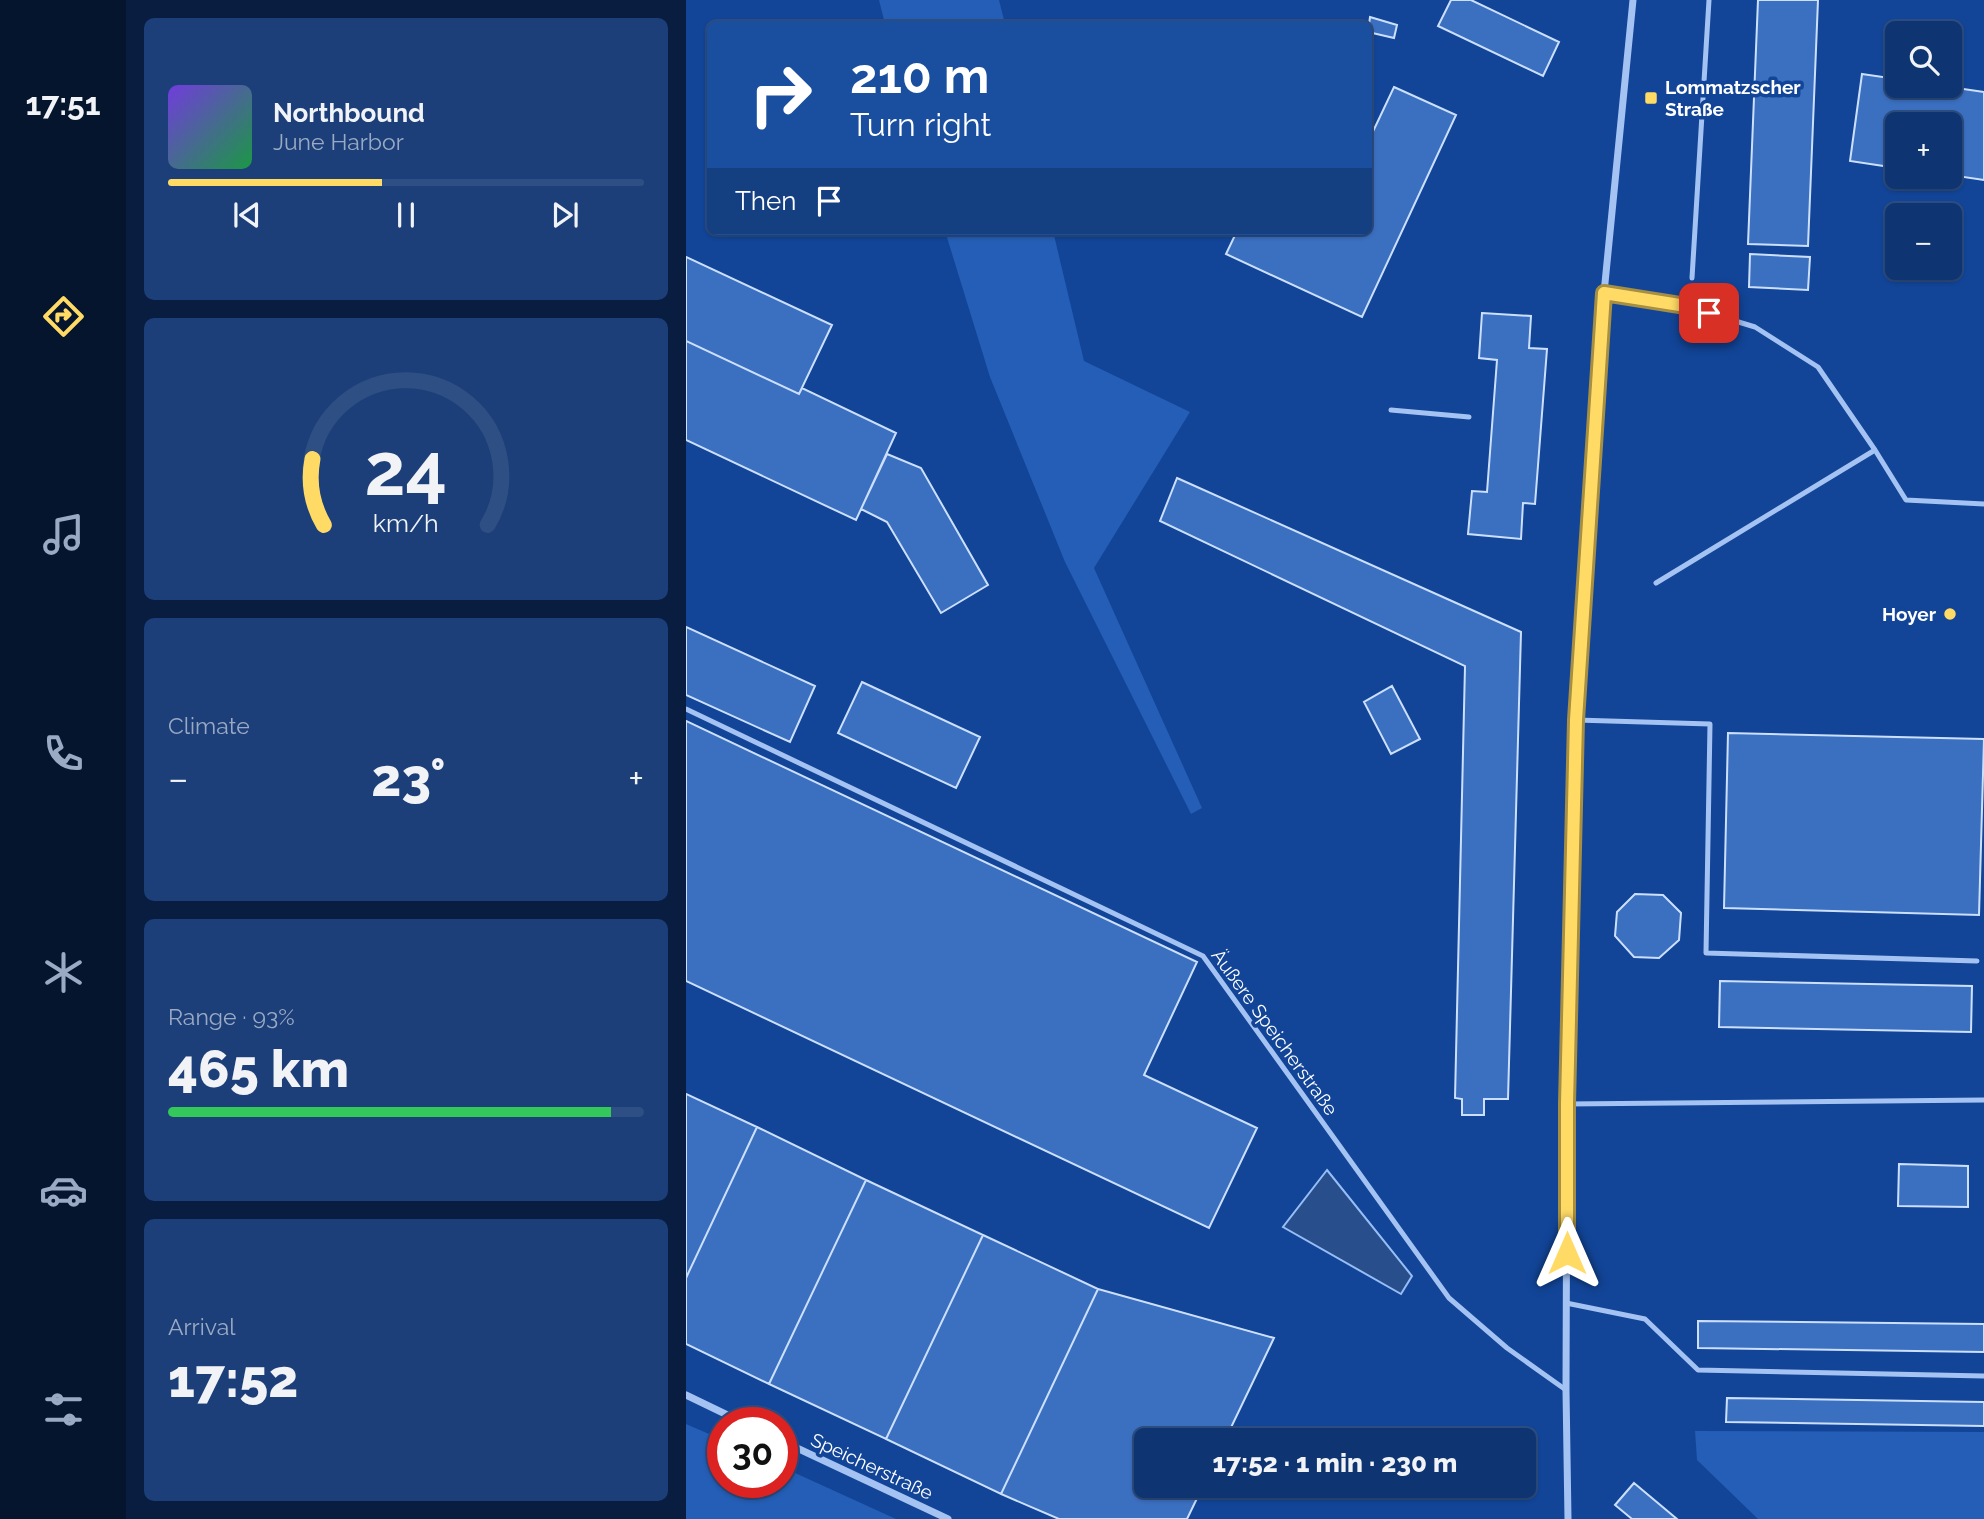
<!DOCTYPE html>
<meta charset="utf-8">
<style>
:root{--surface:#0e3472;--page:#1c3f7a;--text:#f1f3f6;--muted:#9baac4;--line:#2e4f84;--accent:#ffdb66}
body{margin:0;font-family:Raleway,sans-serif;background:var(--page);color:var(--text);height:100vh;display:flex;flex-direction:column;font-size:26px;white-space:nowrap}
*{box-sizing:border-box;margin:0}
p{font-size:23px;color:var(--muted)}
.icon{flex:none;width:38px;height:38px;fill:none;stroke:currentColor;stroke-width:2;stroke-linecap:round;stroke-linejoin:round}
.map{position:relative;flex:1;overflow:hidden}
.details{display:flex;flex-direction:column;gap:18px;padding:18px;background:#081d3f;width:560px}
.details>*{flex:none}
.top-card{position:absolute;left:21px;top:21px;width:665px;height:214px;border-radius:10px;box-shadow:0 2px 5px #0004,0 0 0 2px var(--line);background:#1a4fa0;color:#fff;overflow:hidden}
.tools{position:absolute;left:1199px;top:21px;display:grid;gap:14px}
.tools a{display:grid;place-items:center;width:77px;height:77px;border-radius:10px;background:var(--surface);box-shadow:0 2px 5px #0004,0 0 0 2px var(--line);font-size:35px}
.speed{position:absolute;left:21px;top:1407px;display:flex;gap:14px;font-size:35px;font-weight:700;text-align:center}
.speed>*{display:grid;place-content:center;width:91px;height:91px;border-radius:50%;background:var(--surface);box-shadow:0 2px 5px #0004,0 0 0 2px var(--line);line-height:1}
.speed .limit{border:10px solid #d22;background:#fff;color:#111}
.pin{position:absolute;display:grid;place-items:center;width:60px;height:60px;color:#fff;margin:-30px;border-radius:14px;box-shadow:0 4px 10px #0006}
.me{position:absolute;width:77px;margin:-38px;rotate:0deg;stroke-linejoin:round;filter:drop-shadow(0 0 5px #0008)}
.turn{display:flex;align-items:center;gap:24px;height:147px;padding:0 28px;font-size:32px}
.turn .icon{width:91px;height:91px;stroke-width:2.5}
.turn b{display:block;font-size:49px;line-height:60px}
.then{display:flex;align-items:center;height:66px;padding:0 28px;background:#0003;gap:14px;font-size:26px}
.big{font-size:52px;font-weight:800;line-height:1.1}
.details .card{flex:1;display:flex;flex-direction:column;justify-content:center;gap:10px;min-width:0;padding:0 24px;border-radius:10px;background:var(--page)}
.details .dial{align-items:center;gap:0}
.dial svg{height:182px;overflow:visible;fill:none;stroke:var(--line);stroke-width:7;stroke-linecap:round;text-anchor:middle}
.dial text{fill:var(--text);stroke:none}
.song{display:flex;align-items:center;gap:21px}
.cover{width:84px;height:84px;border-radius:10px;background:linear-gradient(135deg,hsl(260 70% 55%),hsl(140 70% 35%))}
.played{height:7px;border-radius:4px;background:linear-gradient(90deg,var(--accent) 45%,var(--line) 45%)}
.keys{display:flex;justify-content:space-around;direction:ltr}
.heat{display:flex;justify-content:space-between;align-items:center;font-size:38px;direction:ltr}
.charge{height:10px;border-radius:5px;background:linear-gradient(90deg,#34c759 93%,var(--line) 0)}
.trip{position:absolute;left:448px;top:1428px;width:402px;height:70px;border-radius:10px;background:var(--surface);box-shadow:0 2px 5px #0004,0 0 0 2px var(--line);font-weight:800;line-height:70px;text-align:center}
main{display:flex;flex:1;min-height:0}
.dock{display:flex;flex-direction:column;width:126px;justify-content:space-around;align-items:center;background:#06152e;color:var(--muted)}
.dock .icon{width:49px;height:49px}
.dock .selected{color:var(--accent)}
.dock b{font-size:32px;color:var(--text)}
.map>svg:first-child{display:block}
.green{fill:#255eb6}
.water{fill:#294e8c;stroke:#96bdf6;stroke-width:2}
.building{fill:#3b6fc0;stroke:#cce0fd;stroke-width:2}
.lines{fill:none;stroke-linecap:round;stroke-linejoin:round}
.service{stroke:#a4c3f3;stroke-width:5}
.minor{stroke:#a4c3f3;stroke-width:7}
.route-casing{stroke:#a68e42;stroke-width:18}
.route{stroke:#ffdb66;stroke-width:12}
.poi-dot{fill:#ffdb66;stroke:#124598;stroke-width:2.5}
.labels{text-anchor:middle;dominant-baseline:central;stroke-width:7;stroke-linejoin:round;paint-order:stroke}
.poi-label{font-size:19px;font-weight:bold;fill:#fff;stroke:#124598;text-anchor:start}
.street-label{font-size:19px;fill:#fff;stroke:#124598}
</style>
<main>
<nav class="dock">
<b>17:51</b>
<svg class="icon selected" aria-label="directions" viewBox="0 0 24 24"><path d="M12 3l9 9-9 9-9-9zM9 14v-3h6M13 9l2 2-2 2"/></svg>
<svg class="icon" aria-label="music" viewBox="0 0 24 24"><path d="M9 18V5l10-2v13"/><circle cx="6" cy="18" r="3"/><circle cx="16" cy="16" r="3"/></svg>
<svg class="icon" aria-label="phone" viewBox="0 0 24 24"><path d="M5 4h4l2 5-3 2q2 4 5 5l2-3 5 2v4C11 20 4 13 5 4z"/></svg>
<svg class="icon" aria-label="climate" viewBox="0 0 24 24"><path d="M12 3v18M4 7l16 10M4 17L20 7"/></svg>
<svg class="icon" aria-label="car" viewBox="0 0 24 24"><path d="M5 17H2v-5l4-1 3-4h7l3 4 3 1v5h-3M9 17h6M6 11h13"/><circle cx="7" cy="17" r="2"/><circle cx="17" cy="17" r="2"/></svg>
<svg class="icon" aria-label="filters" viewBox="0 0 24 24"><path d="M4 7h16M4 17h16"/><circle cx="9" cy="7" r="2"/><circle cx="15" cy="17" r="2"/></svg>
</nav>
<section class="details">
<div class="card">
<div class="song"><i class="cover"></i><div><b>Northbound</b><p>June Harbor</p></div></div>
<div class="played"></div>
<div class="keys"><svg class="icon" aria-label="previous" viewBox="0 0 24 24"><path d="M18 5L8 12l10 7zM5 5v14"/></svg><svg class="icon" aria-label="pause" viewBox="0 0 24 24"><path d="M8 5v14M16 5v14"/></svg><svg class="icon" aria-label="next" viewBox="0 0 24 24"><path d="M6 5l10 7-10 7zM19 5v14"/></svg></div>
</div>
<div class="card dial"><svg viewBox="0 0 100 80">
<path d="M14 69A42 42 0 1 1 86 69"/>
<path d="M14 69A42 42 0 0 1 9 40" stroke="#ffdb66"/>
<text x="50" y="56" font-size="32" font-weight="700">24</text>
<text x="50" y="72" font-size="11">km/h</text>
</svg></div>
<div class="card"><p>Climate</p>
<div class="heat"><a>−</a><b class="big">23°</b><a>+</a></div>
</div>
<div class="card"><p>Range · 93%</p><b class="big">465 km</b><div class="charge"></div></div>
<div class="card"><p>Arrival</p><b class="big">17:52</b></div>
</section>
<div class="map">
<svg width="1298" height="1519" viewBox="0 0 1298 1519">
<rect width="100%" height="100%" fill="#124598"/>
<!-- green -->
<path class="green" d="M 193,0 L 313,0 L 319,24 L 199,24 Z
M 259,231 L 367,231 L 398,361 L 504,412 L 408,568 L 516,808 L 505,814 L 379,562 L 304,377 Z
M 0,1424 L 37,1440 L 37,1482 L 96,1482 L 96,1467 L 210,1519 L 0,1519 Z
M 1009,1431 L 1298,1432 L 1298,1519 L 1072,1519 L 1011,1460 Z"/>
<!-- water -->
<path class="water" d="M 641,1170 L 726,1276 L 715,1294 L 597,1227 Z"/>
<!-- building -->
<path class="building" d="M 765,0 L 785,0 L 873,42 L 857,76 L 752,26 Z
M 1072,0 L 1132,0 L 1122,246 L 1062,244 Z
M 684,17 L 711,25 L 708,38 L 682,32 Z
M 1176,74 L 1211,79 L 1211,86 L 1257,86 L 1298,92 L 1298,180 L 1264,175 L 1264,124 L 1211,124 L 1211,168 L 1164,161 Z
M 708,87 L 770,115 L 676,317 L 540,254 L 551,231 L 682,231 L 682,142 Z
M 1064,254 L 1124,257 L 1122,290 L 1063,287 Z
M 0,257 L 146,325 L 113,394 L 0,341 Z
M 796,313 L 845,316 L 843,348 L 861,349 L 849,504 L 837,503 L 835,539 L 782,534 L 786,491 L 801,492 L 811,360 L 793,358 Z
M 0,341 L 113,394 L 116,388 L 210,433 L 170,520 L 0,440 Z
M 201,454 L 235,468 L 302,585 L 255,613 L 201,522 L 175,509 Z
M 491,478 L 835,632 L 822,1099 L 798,1099 L 798,1115 L 776,1115 L 776,1099 L 769,1098 L 779,666 L 474,521 Z
M 0,627 L 129,686 L 104,742 L 0,695 Z
M 176,682 L 294,737 L 270,788 L 152,733 Z
M 706,686 L 734,739 L 705,754 L 678,702 Z
M 0,721 L 511,962 L 458,1075 L 571,1128 L 523,1228 L 0,981 Z
M 1042,733 L 1298,739 L 1293,915 L 1038,908 Z
M 949,894 L 977,895 L 995,913 L 993,940 L 973,958 L 948,957 L 929,936 L 931,912 Z
M 1034,981 L 1286,986 L 1285,1032 L 1033,1027 Z
M 0,1094 L 71,1127 L 0,1278 Z
M 71,1127 L 180,1180 L 83,1384 L 0,1344 L 0,1278 Z
M 1213,1164 L 1282,1166 L 1282,1207 L 1212,1206 Z
M 180,1180 L 297,1235 L 200,1439 L 83,1384 Z
M 297,1235 L 412,1289 L 315,1494 L 200,1439 Z
M 412,1289 L 588,1338 L 539,1440 L 460,1440 L 460,1486 L 517,1486 L 501,1519 L 373,1519 L 315,1494 Z
M 1012,1321 L 1298,1324 L 1298,1352 L 1012,1348 Z
M 1041,1398 L 1298,1402 L 1298,1426 L 1040,1422 Z
M 948,1483 L 991,1519 L 946,1519 L 929,1505 Z"/>
<g class="lines">
<!-- service -->
<path class="service" d="M 1006,278 L 1023,0
M 918,293 L 1000,306 L 1069,327 L 1132,367 L 1189,450 L 1220,500 L 1298,504
M 705,410 L 783,417
M 970,583 L 1189,450
M 0,709 L 517,956 L 763,1298 L 821,1348 L 880,1390
M 890,720 L 1024,724 L 1020,953 L 1291,961
M 881,1104 L 1298,1100
M 880,1303 L 959,1319 L 1012,1370 L 1298,1376"/>
<!-- minor -->
<path class="minor" d="M 0,1395 L 58,1423
M 96,1441 L 262,1519
M 882,1519 L 880,1390 L 881,1104 L 890,720 L 918,293 L 947,0"/>
</g>
<g class="lines">
<!-- route casing -->
<g class="route-casing">
<path id="route" d="M 881,1253 L 881,1104 L 890,720 L 918,293 L 1000,306 L 1023,313"/>
</g>
<!-- route -->
<use href="#route" class="route"/>
</g>
<!-- markers -->
<g class="poi-dot">
<rect x="958" y="91" width="14" height="14" rx="3.5"/>
<circle cx="1264" cy="614" r="7"/>
</g>
<g class="labels">
<!-- poi labels -->
<g class="poi-label">
<text x="979" y="87">Lommatzscher<tspan x="979" dy="22">Straße</tspan></text>
<text x="1250" y="614" text-anchor="end">Hoyer</text>
</g>
<!-- street labels -->
<g class="street-label">
<text transform="translate(589 1032) rotate(54)">Äußere Speicherstraße</text>
<text transform="translate(186 1466) rotate(25)">Speicherstraße</text>
</g>
</g>
</svg>
<div class="tools">
<a><svg class="icon" aria-label="search" viewBox="0 0 24 24"><circle cx="10" cy="10" r="6"/><path d="M15 15l6 6"/></svg></a>
<a>+</a>
<a>−</a>
</div>
<div class="speed"><div class="limit">30</div></div>
<div class="pin" style="left:1023px;top:313px;background:#d93025"><svg class="icon" aria-label="arrive" viewBox="0 0 24 24"><path d="M6 21V4h12l-3 4 3 4H6"/></svg></div>
<svg class="me" style="left:881px;top:1253px" viewBox="-20 -20 40 40"><path d="M0-17L14 15 0 8-14 15z" fill="#ffdb66" stroke="#fff" stroke-width="4"/></svg>
<div class="trip">17:52 · 1 min · 230 m</div>
<div class="top-card">
<div class="turn"><svg class="icon" aria-label="right" viewBox="0 0 24 24"><path d="M7 20v-9h11M14 6l5 5-5 5"/></svg><div><b>210 m</b>Turn right</div></div>
<div class="then">Then<svg class="icon" aria-label="arrive" viewBox="0 0 24 24"><path d="M6 21V4h12l-3 4 3 4H6"/></svg></div>
</div>
</div>
</main>
